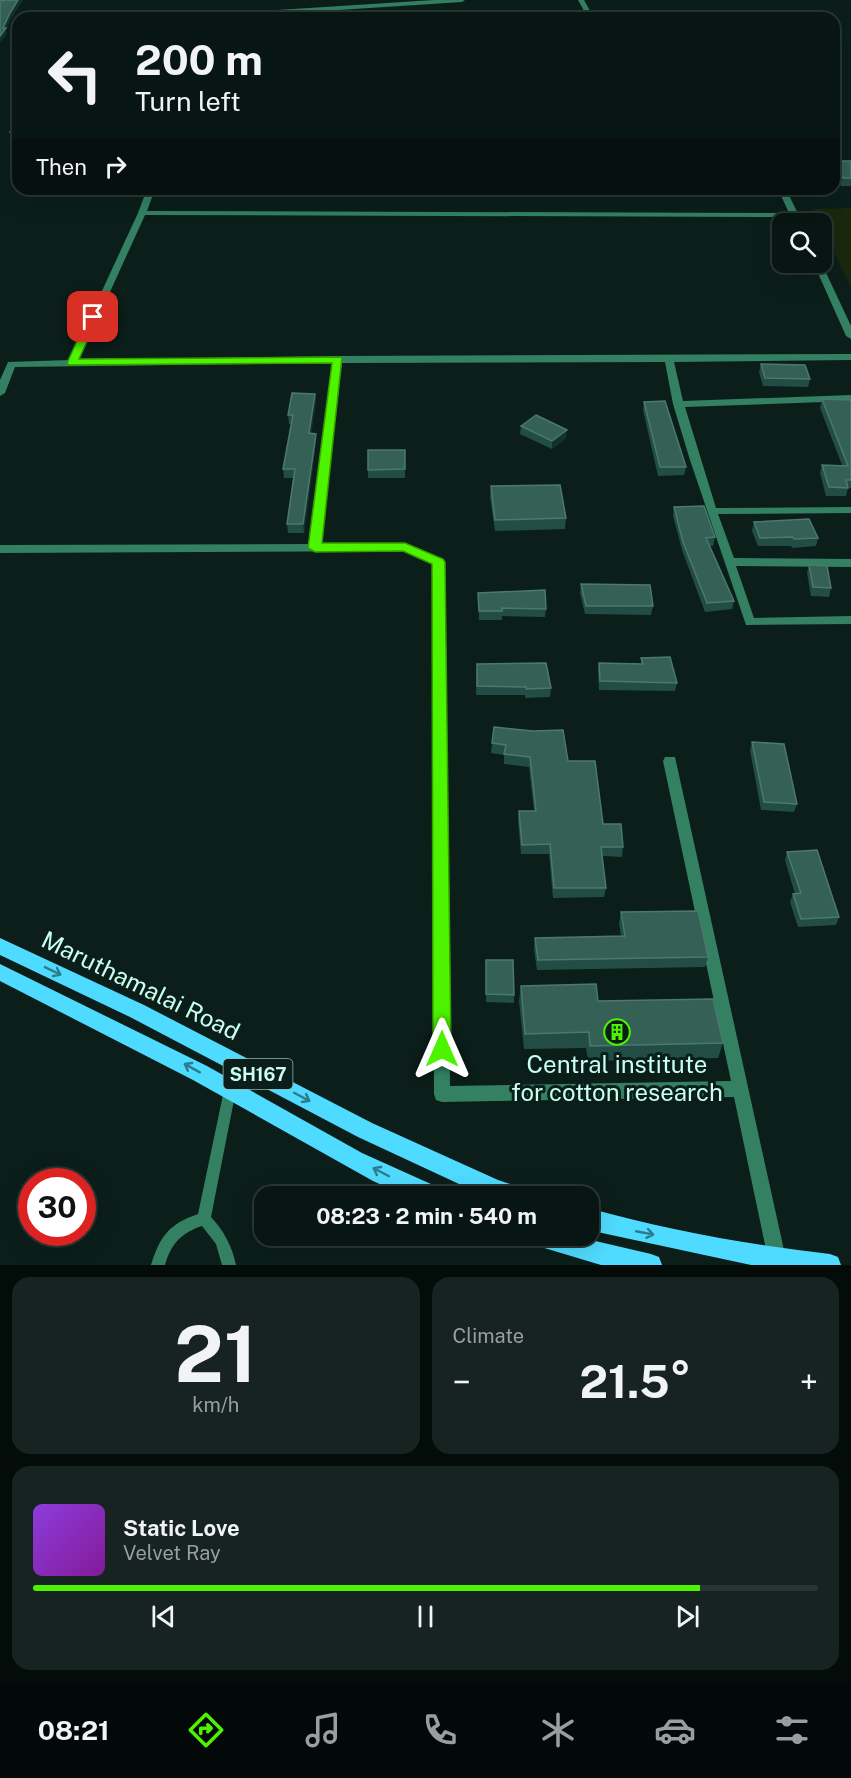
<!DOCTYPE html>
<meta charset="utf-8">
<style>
:root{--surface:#081613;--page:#162321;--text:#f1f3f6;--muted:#989fa0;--line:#293533;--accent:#4ef300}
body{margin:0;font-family:"Public Sans",sans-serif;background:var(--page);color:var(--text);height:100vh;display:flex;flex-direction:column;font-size:22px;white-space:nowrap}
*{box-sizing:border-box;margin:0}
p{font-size:20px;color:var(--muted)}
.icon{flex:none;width:33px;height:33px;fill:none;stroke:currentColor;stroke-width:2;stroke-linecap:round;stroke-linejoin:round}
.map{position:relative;height:1265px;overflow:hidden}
.details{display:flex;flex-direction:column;gap:12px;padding:12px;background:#040c0a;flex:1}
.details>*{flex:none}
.hud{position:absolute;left:12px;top:12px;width:828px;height:183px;border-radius:18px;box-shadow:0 6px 24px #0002,0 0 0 2px var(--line);background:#081613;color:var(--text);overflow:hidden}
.controls{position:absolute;left:772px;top:213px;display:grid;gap:12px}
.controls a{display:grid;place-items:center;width:60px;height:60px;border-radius:12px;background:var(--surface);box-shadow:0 6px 24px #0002,0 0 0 2px var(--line);font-size:30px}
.speed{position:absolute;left:18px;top:1168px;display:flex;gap:12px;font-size:30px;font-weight:700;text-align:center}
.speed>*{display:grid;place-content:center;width:78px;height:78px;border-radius:50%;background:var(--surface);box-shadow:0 6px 24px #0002,0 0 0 2px var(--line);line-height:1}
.speed .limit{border:9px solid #d22;background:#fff;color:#111}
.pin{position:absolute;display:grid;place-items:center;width:51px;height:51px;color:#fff;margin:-26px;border-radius:12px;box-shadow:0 3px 9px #0006}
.me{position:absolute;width:66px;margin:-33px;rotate:0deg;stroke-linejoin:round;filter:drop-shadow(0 0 4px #0008)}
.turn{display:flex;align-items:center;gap:21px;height:126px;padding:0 24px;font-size:27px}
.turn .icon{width:78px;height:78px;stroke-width:2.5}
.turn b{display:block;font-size:42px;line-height:51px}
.then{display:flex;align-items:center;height:57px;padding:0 24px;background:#0003;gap:12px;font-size:22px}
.big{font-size:45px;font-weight:700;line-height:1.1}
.details .card{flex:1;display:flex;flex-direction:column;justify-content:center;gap:9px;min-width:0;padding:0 21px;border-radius:18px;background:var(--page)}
.details .dial{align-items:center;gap:0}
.dial b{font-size:78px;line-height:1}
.song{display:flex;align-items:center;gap:18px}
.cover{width:72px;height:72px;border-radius:9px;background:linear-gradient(135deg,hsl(270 70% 55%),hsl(290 70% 35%))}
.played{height:6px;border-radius:3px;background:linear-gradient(90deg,var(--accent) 85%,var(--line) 85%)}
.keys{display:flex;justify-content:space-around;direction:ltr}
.heat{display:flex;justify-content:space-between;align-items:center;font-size:33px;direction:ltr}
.details .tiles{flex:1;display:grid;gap:12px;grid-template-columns:1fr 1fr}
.card:last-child{grid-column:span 2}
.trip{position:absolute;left:254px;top:1186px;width:345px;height:60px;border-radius:18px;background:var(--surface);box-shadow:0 6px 24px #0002,0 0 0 2px var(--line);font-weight:700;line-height:60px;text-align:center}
.menu{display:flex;height:96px;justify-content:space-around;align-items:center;background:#030908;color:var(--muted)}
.menu .icon{width:42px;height:42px}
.menu .current{color:var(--accent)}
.menu b{font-size:27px;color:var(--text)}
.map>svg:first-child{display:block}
.green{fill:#1a280e}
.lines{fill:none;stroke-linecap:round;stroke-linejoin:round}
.lane{fill:#338063;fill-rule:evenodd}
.street{fill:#338063;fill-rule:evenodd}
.primary{fill:#4fdbff;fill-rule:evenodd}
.wall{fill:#224d44}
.shaded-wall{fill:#12322b}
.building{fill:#346056;stroke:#4b796e;stroke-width:1.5}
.oneway{stroke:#2d7c8c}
.route{fill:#4ef300;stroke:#339e00;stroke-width:1.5}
.labels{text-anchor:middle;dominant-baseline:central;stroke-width:6;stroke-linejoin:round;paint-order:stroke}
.shield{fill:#0b1e19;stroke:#8fbcae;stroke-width:1.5}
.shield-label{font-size:18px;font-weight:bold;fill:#c8ffee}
.near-street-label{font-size:24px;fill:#c8ffee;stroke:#0b1e19}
.near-poi-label{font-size:24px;fill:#c8ffee;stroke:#0b1e19}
</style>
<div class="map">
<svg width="851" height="1265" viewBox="0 0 851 1265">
<rect width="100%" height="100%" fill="#0b1e19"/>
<!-- green -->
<path class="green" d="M 851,208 L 851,287 L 813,209 Z"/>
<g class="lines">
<!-- lane -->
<path class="lane" d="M 230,1084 L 234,1086 L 236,1090 L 211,1217 C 224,1231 232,1246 236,1265 L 222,1265 L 216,1244 L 202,1226 C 181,1233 171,1244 165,1265 L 151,1265 C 160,1236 169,1224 198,1214 L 224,1090 L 226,1086 Z"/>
<!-- street -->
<path class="street" d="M 434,0 L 465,0 L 462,2 L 215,18 L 212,16 L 215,14 Z
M 578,0 L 584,0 L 594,18 L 588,18 Z
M 147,189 L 155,189 L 147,211 L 789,213 L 778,189 L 786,189 L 803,224 L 795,224 L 792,217 L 145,215 L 79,360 L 338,356 L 851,354 L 851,360 L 674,362 L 683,401 L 851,395 L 851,401 L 685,407 L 716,508 L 851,507 L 851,513 L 718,514 L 734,558 L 851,559 L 851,567 L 736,566 L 754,618 L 851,616 L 851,624 L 746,625 L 690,460 L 673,404 L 665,362 L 342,363 L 321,544 L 405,543 L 443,559 L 445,562 L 450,1086 L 731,1081 L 663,761 L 665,757 L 675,757 L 786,1259 L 784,1265 L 770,1265 L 768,1259 L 734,1097 L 442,1102 L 436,1100 L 434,1094 L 433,564 L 403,551 L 0,553 L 0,545 L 310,544 L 333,363 L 15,367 L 5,393 L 0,396 L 0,380 L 8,362 L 70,360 L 138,213 Z
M 813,262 L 821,262 L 851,326 L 851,339 L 846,336 Z"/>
<!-- primary -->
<path class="primary" d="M 0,938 L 144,1005 L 372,1123 L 498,1180 L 525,1189 L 528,1197 L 487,1197 L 358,1137 L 130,1017 L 0,955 Z
M 0,964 L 207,1066 L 362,1153 L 442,1189 L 445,1197 L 408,1197 L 373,1181 L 193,1080 L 0,981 Z
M 588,1208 C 667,1230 749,1245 830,1254 L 838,1257 L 841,1265 L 751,1265 L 588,1230 Z
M 530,1236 L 574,1236 L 651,1254 L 659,1257 L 662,1265 L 601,1265 L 541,1247 L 533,1244 Z"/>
</g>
<!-- wall -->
<path class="wall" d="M 18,119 L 18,138 L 11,138 L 10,132 Z
M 835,161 L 851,161 L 851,186 L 841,186 L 834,170 Z
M 761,364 L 810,379 L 808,387 L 763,386 L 759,372 Z
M 315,394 L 316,402 L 311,433 L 316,442 L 304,533 L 288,533 L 287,524 L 293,478 L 284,478 L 283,469 L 292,424 L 289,424 L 288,415 Z
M 822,399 L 851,400 L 851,488 L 848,488 L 846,496 L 826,496 L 820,473 L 822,465 L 842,465 L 820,408 Z
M 644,402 L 686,467 L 684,475 L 658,476 L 643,410 Z
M 521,426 L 566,438 L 552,449 L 520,434 Z
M 405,450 L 405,478 L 368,478 L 368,470 Z
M 491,486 L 566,518 L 565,529 L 495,531 L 490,497 Z
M 674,507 L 715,537 L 713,546 L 710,546 L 734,601 L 732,609 L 705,612 L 682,550 L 673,516 Z
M 754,522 L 818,538 L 816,546 L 792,548 L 791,546 L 758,546 L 752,531 Z
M 809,565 L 831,588 L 829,597 L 811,596 L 807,573 Z
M 581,584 L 653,606 L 651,615 L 585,614 L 580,593 Z
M 478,593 L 546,609 L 545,617 L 502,616 L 502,620 L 479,620 Z
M 641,658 L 677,683 L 675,691 L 599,690 L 598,671 L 599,663 L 641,664 Z
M 477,664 L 551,688 L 550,697 L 525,698 L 525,695 L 476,695 Z
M 494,727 L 568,761 L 603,824 L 623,847 L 622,857 L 602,856 L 606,888 L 604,897 L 553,898 L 549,854 L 521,854 L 518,821 L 519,811 L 534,811 L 529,767 L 504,764 L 504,755 L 491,753 Z
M 752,742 L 797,804 L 794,812 L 761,810 L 750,750 Z
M 787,852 L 839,917 L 836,925 L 798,927 L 790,902 L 793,894 L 795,894 L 785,860 Z
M 621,912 L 708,957 L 705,967 L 537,970 L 534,949 L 535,938 L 621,936 L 619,923 Z
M 486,960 L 514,995 L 514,1003 L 486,1002 Z
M 521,986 L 598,1001 L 723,1043 L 718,1058 L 588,1061 L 586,1048 L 524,1049 L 519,1001 Z"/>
<!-- shaded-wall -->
<path class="shaded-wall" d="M 18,0 L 23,0 L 11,19 L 6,30 L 7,34 L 0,43 L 0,36 L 3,28 L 10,13 Z
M 315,394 L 316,402 L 310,442 L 309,433 Z
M 567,430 L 566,438 L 552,449 L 552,441 Z
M 316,434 L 316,442 L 304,533 L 303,524 Z"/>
<!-- building -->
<path class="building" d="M 6,0 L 18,0 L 10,13 L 3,28 L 6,28 L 0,36 L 0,1 Z
M 18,119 L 18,132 L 10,132 Z
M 835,161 L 851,161 L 851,178 L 843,178 Z
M 761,364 L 805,365 L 810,379 L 765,378 Z
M 292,393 L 315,394 L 309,433 L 316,434 L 303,524 L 287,524 L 295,469 L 283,469 L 293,415 L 288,415 Z
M 822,399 L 851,400 L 851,480 L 846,480 L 848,488 L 829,487 L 822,465 L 848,466 Z
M 665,401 L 686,467 L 660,467 L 644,402 Z
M 536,415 L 567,430 L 552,441 L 521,426 Z
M 368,450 L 405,450 L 405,469 L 368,470 Z
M 560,485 L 566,518 L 495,520 L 491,486 Z
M 704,506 L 715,537 L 706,538 L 734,601 L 707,603 L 683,542 L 674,507 Z
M 809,519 L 818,538 L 794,539 L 793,537 L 760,538 L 754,522 Z
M 809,565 L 827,566 L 831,588 L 813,587 Z
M 581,584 L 650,585 L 653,606 L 586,606 Z
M 545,590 L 546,609 L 502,608 L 502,611 L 479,611 L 478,593 Z
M 670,657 L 677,683 L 600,681 L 599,663 L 643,664 L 641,658 Z
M 546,663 L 551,688 L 526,689 L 526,687 L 477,686 L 477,664 Z
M 494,727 L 533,731 L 563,730 L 568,761 L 595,761 L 603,824 L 621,824 L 623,847 L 601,847 L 606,888 L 554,888 L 550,844 L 522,845 L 519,811 L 536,811 L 530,757 L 504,754 L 506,745 L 492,743 Z
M 752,742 L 784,744 L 797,804 L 764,802 Z
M 817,850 L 839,917 L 801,919 L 793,894 L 801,893 L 787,852 Z
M 698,911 L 708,957 L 538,960 L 535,938 L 625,936 L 621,912 Z
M 486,960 L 513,960 L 514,995 L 486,994 Z
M 596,984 L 598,1001 L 713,999 L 723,1043 L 590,1046 L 589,1032 L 525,1034 L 521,986 Z"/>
<!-- one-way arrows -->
<defs><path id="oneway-shaft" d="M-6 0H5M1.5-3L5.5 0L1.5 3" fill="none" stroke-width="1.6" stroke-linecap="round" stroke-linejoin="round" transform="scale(1.5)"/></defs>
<g class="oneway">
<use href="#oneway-shaft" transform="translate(53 971) rotate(26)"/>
<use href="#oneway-shaft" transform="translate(192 1068) rotate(-151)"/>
<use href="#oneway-shaft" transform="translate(302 1097) rotate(28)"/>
<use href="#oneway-shaft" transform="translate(381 1172) rotate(-152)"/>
<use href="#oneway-shaft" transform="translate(645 1233) rotate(11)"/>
</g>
<!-- route -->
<path class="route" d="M 93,314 L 98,317 L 79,359 L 342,357 L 322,543 L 405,543 L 443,559 L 445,562 L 451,1049 L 448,1055 L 442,1058 L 435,1055 L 433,1049 L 432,564 L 403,551 L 315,552 L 308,548 L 332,363 L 69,365 L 67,363 L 88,317 Z"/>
<!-- icons -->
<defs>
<g id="building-ring" transform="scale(1.35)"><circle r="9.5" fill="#0b1e19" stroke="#4ef300" stroke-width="1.5"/><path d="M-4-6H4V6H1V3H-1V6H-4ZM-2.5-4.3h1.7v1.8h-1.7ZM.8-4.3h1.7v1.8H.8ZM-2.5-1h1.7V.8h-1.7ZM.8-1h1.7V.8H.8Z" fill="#4ef300"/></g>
</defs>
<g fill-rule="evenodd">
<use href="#building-ring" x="617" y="1032"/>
</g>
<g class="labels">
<!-- shield labels -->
<rect class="shield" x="223.5" y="1059" width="69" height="30" rx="4.5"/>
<g class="shield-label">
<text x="258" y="1074">SH167</text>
</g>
<!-- near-street labels -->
<g class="near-street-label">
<text transform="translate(141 985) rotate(26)">Maruthamalai Road</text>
</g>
<!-- near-poi labels -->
<g class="near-poi-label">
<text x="617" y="1064">Central institute<tspan x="617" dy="28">for cotton research</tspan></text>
</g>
</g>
</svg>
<div class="controls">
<a><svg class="icon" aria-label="search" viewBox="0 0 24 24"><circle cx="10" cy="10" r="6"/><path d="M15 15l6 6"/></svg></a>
</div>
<div class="speed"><div class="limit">30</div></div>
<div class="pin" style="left:93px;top:317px;background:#d93025"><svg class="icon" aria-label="arrive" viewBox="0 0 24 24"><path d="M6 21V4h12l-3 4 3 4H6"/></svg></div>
<svg class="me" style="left:442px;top:1049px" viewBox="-20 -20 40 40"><path d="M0-17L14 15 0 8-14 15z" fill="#4ef300" stroke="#fff" stroke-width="4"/></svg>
<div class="trip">08:23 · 2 min · 540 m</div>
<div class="hud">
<div class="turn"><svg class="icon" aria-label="left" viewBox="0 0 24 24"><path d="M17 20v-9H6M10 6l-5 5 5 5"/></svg><div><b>200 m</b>Turn left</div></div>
<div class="then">Then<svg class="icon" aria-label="right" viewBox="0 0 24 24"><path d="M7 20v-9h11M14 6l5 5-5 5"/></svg></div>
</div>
</div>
<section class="details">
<div class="tiles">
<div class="card dial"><b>21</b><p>km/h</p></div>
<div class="card"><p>Climate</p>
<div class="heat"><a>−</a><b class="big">21.5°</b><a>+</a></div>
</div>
<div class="card">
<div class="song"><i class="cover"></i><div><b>Static Love</b><p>Velvet Ray</p></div></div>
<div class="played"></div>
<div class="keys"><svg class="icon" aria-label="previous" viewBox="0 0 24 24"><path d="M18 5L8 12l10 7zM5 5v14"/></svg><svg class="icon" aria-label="pause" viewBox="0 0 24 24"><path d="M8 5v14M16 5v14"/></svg><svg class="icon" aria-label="next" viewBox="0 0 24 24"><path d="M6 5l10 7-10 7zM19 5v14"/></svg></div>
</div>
</div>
</section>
<nav class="menu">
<b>08:21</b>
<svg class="icon current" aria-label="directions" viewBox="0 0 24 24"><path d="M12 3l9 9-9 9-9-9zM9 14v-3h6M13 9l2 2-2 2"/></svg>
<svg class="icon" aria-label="music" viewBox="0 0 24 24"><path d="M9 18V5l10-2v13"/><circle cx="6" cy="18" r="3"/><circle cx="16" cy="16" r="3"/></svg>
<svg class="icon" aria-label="phone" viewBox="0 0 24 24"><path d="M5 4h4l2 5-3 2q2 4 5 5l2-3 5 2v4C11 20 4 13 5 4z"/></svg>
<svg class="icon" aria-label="climate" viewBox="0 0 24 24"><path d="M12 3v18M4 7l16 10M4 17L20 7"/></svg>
<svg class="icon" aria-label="car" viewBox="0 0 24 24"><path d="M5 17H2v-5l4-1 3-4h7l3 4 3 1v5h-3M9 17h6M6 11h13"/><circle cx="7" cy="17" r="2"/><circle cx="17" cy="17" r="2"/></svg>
<svg class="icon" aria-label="filters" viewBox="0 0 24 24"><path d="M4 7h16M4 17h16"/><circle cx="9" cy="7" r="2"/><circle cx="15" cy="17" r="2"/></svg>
</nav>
